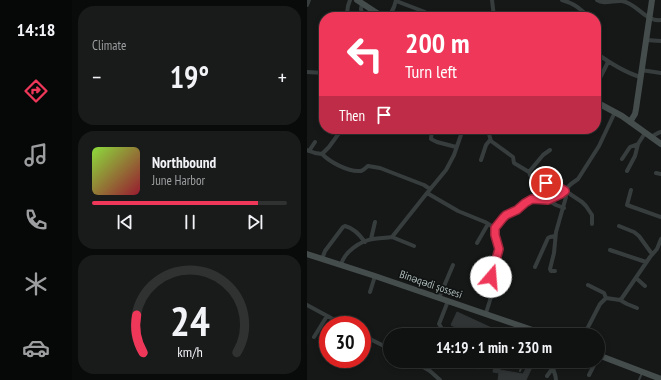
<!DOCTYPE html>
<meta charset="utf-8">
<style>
:root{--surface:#101212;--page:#191b1b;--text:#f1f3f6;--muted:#9c9e9f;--line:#303232;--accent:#ef3759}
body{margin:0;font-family:"PT Sans Narrow",sans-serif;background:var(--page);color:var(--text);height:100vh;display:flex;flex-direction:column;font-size:15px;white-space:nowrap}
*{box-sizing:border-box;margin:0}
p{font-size:13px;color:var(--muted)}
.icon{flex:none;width:22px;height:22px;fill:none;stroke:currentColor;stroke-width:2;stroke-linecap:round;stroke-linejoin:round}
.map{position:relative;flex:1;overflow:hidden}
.details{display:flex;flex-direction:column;gap:6px;padding:6px;background:#090a0a;width:235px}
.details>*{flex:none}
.hud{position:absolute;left:12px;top:12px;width:282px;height:122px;border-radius:16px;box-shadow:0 2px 6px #0003,0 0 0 1px var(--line);background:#ef3759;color:#fff;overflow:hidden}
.speed{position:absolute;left:12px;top:316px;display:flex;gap:8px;font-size:20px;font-weight:700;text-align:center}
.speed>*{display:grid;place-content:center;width:52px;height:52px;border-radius:50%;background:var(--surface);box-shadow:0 2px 6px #0003,0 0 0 1px var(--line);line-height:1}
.speed .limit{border:6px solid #d22;background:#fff;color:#111}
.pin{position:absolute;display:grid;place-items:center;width:34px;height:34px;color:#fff;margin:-17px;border:2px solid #fff;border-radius:50%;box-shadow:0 1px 4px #0007}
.me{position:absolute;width:44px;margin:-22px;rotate:18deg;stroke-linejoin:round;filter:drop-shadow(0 0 3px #0008)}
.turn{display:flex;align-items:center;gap:14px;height:84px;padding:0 20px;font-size:18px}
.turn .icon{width:52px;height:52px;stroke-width:2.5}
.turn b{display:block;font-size:28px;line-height:34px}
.then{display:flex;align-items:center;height:38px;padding:0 20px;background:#0003;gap:8px;font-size:15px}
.big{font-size:30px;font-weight:600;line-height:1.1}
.details .widget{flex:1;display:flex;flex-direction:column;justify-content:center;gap:6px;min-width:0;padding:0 14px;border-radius:16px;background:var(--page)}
.details .dial{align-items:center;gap:0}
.dial svg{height:104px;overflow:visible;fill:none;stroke:var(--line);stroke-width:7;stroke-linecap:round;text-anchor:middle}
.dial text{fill:var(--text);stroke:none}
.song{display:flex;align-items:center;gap:12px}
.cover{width:48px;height:48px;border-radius:6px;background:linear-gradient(135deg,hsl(90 70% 55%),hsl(350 70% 35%))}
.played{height:4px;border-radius:2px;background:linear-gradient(90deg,var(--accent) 85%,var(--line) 85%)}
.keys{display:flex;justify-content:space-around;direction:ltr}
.heat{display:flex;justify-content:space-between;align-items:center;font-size:22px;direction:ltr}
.trip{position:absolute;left:76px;top:328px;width:222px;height:40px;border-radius:20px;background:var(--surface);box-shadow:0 2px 6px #0003,0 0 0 1px var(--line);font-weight:600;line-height:40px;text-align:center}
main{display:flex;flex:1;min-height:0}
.dock{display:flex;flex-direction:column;width:72px;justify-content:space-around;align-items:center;background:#060707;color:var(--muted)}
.dock .icon{width:28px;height:28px}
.dock .selected{color:var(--accent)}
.dock b{font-size:18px;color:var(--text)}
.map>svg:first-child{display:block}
.building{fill:#313434;stroke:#303434}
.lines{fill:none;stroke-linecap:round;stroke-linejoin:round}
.lane{stroke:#373d3d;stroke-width:2}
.street{stroke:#373d3d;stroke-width:4}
.secondary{stroke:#454d4c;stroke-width:6}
.route-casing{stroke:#9b243a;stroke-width:10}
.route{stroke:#ef3759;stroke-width:7}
.labels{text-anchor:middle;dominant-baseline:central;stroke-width:3.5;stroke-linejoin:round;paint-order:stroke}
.street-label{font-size:11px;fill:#a9b8b6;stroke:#111313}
</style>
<main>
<nav class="dock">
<b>14:18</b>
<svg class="icon selected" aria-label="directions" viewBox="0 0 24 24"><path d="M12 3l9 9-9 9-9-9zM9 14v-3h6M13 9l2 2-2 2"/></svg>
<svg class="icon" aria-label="music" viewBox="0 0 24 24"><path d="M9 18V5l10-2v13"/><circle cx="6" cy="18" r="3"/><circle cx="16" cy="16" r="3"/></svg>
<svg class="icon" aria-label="phone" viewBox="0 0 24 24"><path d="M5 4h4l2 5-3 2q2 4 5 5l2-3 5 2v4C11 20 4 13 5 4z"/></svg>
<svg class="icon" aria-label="climate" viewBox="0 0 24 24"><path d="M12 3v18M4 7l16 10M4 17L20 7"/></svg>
<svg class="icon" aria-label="car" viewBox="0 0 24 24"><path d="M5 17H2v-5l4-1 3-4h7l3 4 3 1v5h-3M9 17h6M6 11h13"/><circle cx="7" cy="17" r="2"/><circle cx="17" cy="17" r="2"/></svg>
</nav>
<section class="details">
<div class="widget"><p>Climate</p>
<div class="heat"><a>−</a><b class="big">19°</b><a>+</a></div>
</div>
<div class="widget">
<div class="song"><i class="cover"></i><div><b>Northbound</b><p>June Harbor</p></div></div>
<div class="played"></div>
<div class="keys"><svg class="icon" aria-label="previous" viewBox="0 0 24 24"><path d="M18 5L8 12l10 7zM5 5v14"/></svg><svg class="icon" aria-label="pause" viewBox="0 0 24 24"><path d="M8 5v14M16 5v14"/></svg><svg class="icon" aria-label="next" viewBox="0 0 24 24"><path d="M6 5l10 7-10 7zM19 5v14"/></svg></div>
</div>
<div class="widget dial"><svg viewBox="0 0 100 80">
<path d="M14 69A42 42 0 1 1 86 69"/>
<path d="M14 69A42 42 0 0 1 9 40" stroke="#ef3759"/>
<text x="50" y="56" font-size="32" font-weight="700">24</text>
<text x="50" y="72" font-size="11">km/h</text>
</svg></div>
</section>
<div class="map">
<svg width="354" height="380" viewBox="0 0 354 380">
<rect width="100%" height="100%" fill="#161818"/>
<!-- building -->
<path class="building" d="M 150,312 L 200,335 L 165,335 L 144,325 Z
M 162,361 L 176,361 L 172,369 L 161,364 Z
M 223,361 L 228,361 L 219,380 L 191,380 L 192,373 L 186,372 L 187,366 L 193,367 L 193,370 L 216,374 Z"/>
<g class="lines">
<!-- lane -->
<path class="lane" d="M 135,328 L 146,333
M 213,371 L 217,361
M 332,380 L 335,373"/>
<!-- street -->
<path class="street" d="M 185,0 L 187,17
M 255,0 C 266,3 274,8 281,17
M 290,0 C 297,5 307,0 315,1 C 330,3 338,22 354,20
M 89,1 L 118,12 L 119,14 L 119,17
M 55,3 L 54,9 L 56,17
M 0,5 L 2,0
M 40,13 L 41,6 L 43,0
M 82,17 L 87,7 L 89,0
M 339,40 L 354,41
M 289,53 C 303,63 317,72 333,77
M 334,70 L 354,73
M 0,72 L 17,73
M 294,76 L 301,62
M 91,129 L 96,132
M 125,129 L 124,139 L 130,142 L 149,147
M 171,129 L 182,134 L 184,141 L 206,157 L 207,163 L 222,172 L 224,177 L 227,180 L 251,186 L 275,202 L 279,206 L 285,215 L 285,224
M 270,130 L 270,129
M 226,133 L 227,129
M 344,137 L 351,133 L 354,132
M 0,150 L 8,153 L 15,154 L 22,147 L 35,129
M 2,151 L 8,142
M 15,154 C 23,162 41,172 53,171 C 56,171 58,168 61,166 L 73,168 L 117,185 L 123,189
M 315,159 L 323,147 L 331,144
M 174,160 L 179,145 L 183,140
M 320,171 L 328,156 L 331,144 L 338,133
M 222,172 L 236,155 L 243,150
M 349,173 L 354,174
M 324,190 L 320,205 L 354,217
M 120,193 L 151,211 L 178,222 L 188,228
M 241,200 L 249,205 L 257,208
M 312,226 L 327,232 L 332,236 L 345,254
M 85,237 L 107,246
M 64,239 L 68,222
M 170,243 L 181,224
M 303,250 L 339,262
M 15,259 L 18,251 L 36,227 L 38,226 C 46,228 53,235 58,242
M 34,265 C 37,252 53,241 66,239 C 72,238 79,238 85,237 L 120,193 L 139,170 L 147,155 L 156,129
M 228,267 L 241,238 L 243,237 L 248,236
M 248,271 L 244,271 L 243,269 L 247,253 L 249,232 L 259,197 L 258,191
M 329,278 L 338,286
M 281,285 L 297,293 L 299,298
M 63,292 L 68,276
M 132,298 L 146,265
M 313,300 L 320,304 L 330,308
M 0,305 L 37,325
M 179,313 L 184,297 L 181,283 L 192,249 L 187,235 L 188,228 L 199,215 L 210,210 L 218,203 L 225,199 L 241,200 L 254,194 L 264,184 L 271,179 L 292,146 L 308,112
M 134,327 L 132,324 L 141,301
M 55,335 L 83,349
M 277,335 L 293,304 L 299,298 L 313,300 L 315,298 L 343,257 L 350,249 L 354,239
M 7,337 L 20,316
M 55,341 L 58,336
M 106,361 L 123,371 L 133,380
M 246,361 C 244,369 249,373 249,380
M 282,375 L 289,361
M 240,376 L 245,369"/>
<!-- secondary -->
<path class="secondary" d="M 50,0 L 76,17
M 289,102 L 315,116 L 354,144
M 323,122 L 328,114 L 329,109 L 345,0
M 0,254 L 68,276 L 240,335
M 291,355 L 354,379"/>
</g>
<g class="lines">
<!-- route casing -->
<g class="route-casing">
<path id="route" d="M 184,277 L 192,249 L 188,235 L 188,228 L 196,218 L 199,215 L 210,210 L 218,203 L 225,199 L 241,200 L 254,194 L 258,191 L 247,184 L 239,183"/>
</g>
<!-- route -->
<use href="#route" class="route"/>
</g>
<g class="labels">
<!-- street labels -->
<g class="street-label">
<text transform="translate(124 284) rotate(19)">Binəqədi şossesi</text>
</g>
</g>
</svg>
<div class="speed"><div class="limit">30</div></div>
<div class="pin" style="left:239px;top:183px;background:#d93025"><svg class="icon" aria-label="arrive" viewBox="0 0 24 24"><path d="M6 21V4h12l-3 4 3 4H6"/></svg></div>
<svg class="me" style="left:184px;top:277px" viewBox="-20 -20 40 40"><circle r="19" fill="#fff"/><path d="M0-13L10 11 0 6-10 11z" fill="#ef3759"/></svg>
<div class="trip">14:19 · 1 min · 230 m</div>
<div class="hud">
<div class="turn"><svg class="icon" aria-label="left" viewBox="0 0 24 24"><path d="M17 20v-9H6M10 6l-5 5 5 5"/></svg><div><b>200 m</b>Turn left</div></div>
<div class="then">Then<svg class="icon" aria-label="arrive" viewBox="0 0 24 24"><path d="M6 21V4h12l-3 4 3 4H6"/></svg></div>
</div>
</div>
</main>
